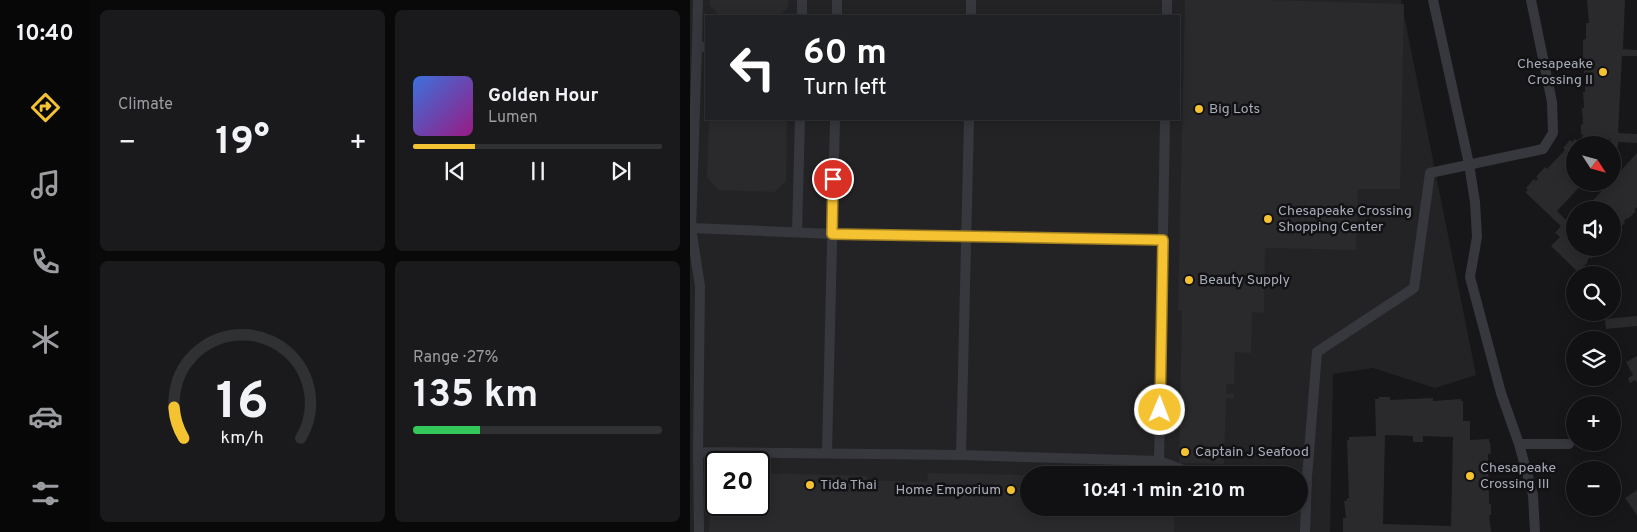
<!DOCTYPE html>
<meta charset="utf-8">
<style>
:root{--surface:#111113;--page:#1a1a1c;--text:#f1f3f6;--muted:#9c9da0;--line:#303133;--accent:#f5c232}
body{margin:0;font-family:Overpass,sans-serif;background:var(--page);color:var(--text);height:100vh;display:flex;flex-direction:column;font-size:19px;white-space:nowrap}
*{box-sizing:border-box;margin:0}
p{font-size:16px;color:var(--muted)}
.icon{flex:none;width:28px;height:28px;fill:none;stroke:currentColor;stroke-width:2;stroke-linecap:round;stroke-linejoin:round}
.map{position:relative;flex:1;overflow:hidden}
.drawer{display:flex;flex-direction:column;gap:10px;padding:10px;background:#09090a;width:600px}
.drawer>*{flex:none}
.hud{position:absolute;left:15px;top:15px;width:475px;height:105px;border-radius:0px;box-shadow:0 2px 12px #0003,0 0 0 1px var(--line);background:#202124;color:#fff;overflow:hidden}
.needle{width:32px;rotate:126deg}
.tools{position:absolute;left:876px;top:136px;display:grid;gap:10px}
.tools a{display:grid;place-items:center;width:55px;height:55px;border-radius:50%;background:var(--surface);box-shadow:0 2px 12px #0003,0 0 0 1px var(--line);font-size:25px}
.speed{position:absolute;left:15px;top:451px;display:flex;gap:10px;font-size:25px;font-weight:700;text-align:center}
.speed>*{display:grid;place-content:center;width:65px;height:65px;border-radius:50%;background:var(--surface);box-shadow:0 2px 12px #0003,0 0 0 1px var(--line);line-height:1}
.speed .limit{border:2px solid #111;border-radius:8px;background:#fff;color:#111}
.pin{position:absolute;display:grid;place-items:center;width:42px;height:42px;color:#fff;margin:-21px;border:2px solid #fff;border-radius:50%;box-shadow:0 1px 5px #0007}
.me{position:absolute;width:55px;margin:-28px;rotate:1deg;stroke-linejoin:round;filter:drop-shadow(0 0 4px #0008)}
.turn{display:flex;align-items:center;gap:18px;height:105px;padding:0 15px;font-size:22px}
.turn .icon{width:65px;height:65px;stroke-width:2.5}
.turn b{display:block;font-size:35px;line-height:42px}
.big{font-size:38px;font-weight:700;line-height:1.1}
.drawer .tile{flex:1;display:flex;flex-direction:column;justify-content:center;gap:8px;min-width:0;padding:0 18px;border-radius:8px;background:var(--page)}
.drawer .dial{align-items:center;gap:0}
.dial svg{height:130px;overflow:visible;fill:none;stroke:var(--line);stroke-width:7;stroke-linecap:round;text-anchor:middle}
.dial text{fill:var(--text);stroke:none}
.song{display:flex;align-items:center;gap:15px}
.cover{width:60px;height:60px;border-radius:8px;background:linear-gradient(135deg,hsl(220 70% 55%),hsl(310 70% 35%))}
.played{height:5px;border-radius:2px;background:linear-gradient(90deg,var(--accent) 25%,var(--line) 25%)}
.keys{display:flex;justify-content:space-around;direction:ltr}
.heat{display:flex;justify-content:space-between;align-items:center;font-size:28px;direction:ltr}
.charge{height:8px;border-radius:4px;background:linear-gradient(90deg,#34c759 27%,var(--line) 0)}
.drawer .tiles{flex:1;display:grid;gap:10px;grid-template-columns:repeat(2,1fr)}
.trip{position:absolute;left:330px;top:466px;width:288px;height:50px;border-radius:25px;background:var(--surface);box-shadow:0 2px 12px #0003,0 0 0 1px var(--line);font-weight:700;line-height:50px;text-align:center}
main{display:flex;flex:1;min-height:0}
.dock{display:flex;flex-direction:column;width:90px;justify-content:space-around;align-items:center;background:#070708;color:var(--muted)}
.dock .icon{width:35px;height:35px}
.dock .on{color:var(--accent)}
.dock b{font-size:22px;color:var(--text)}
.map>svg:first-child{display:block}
.built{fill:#232326;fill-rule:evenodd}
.building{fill:#2a2a2d;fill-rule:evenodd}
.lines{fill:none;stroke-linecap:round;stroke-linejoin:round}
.service{stroke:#37383e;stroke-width:10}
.route-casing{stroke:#9f7e20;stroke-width:12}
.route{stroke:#f5c232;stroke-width:9}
.poi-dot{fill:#f5c232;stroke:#121214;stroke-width:2}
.labels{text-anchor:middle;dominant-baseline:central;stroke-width:5;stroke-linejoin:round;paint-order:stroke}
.poi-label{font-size:14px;fill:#a8acb9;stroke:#121214;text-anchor:start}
</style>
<main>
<nav class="dock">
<b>10:40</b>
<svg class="icon on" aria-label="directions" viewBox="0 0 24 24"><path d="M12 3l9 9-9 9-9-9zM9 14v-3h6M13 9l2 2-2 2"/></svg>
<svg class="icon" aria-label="music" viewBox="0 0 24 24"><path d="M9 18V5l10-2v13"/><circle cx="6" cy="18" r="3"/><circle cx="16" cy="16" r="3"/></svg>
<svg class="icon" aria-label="phone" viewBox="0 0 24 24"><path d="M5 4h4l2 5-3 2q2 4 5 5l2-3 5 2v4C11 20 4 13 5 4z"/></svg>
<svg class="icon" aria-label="climate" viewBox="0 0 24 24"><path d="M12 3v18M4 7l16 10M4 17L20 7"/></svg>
<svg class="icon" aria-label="car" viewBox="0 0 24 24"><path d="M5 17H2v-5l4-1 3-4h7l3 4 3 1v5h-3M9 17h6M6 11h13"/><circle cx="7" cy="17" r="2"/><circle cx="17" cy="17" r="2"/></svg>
<svg class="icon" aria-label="filters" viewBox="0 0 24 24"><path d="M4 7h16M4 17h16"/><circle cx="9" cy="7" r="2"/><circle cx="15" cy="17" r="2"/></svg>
</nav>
<section class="drawer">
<div class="tiles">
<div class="tile"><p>Climate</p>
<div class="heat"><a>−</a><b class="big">19°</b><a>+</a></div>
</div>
<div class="tile">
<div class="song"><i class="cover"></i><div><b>Golden Hour</b><p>Lumen</p></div></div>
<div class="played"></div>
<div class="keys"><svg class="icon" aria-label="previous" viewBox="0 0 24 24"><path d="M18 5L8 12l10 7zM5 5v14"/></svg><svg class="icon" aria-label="pause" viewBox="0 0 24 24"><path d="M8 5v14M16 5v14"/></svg><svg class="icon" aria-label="next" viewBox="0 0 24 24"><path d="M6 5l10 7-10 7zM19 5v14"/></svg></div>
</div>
<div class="tile dial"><svg viewBox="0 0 100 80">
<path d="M14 69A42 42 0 1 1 86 69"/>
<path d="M14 69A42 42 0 0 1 8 50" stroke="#f5c232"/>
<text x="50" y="56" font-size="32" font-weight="700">16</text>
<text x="50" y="72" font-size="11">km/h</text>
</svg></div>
<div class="tile"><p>Range · 27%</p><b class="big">135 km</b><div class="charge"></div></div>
</div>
</section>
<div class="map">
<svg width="947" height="532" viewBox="0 0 947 532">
<rect width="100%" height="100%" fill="#171719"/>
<!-- built -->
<path class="built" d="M 0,0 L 711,0 L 786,375 L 745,388 L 683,368 L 643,374 L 640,532 L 0,532 ZM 16,16 L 489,16 L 489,119 L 16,119 ZM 26,462 L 69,462 L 69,505 L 26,505 ZM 339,475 L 609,475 L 609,508 L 339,508 Z"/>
<!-- building -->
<path class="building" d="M 20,0 L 98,0 L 98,7 L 90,16 L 30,16 L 20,6 Z
M 495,0 L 580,0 L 714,4 L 710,189 L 668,189 L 666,250 L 575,248 L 574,313 L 562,312 L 561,353 L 545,352 L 544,384 L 536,384 L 536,394 L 544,394 L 544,399 L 536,398 L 534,464 L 489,463 L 492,311 L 488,311 Z
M 897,0 L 935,0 L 933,49 L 947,50 L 947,56 L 932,56 L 928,133 L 947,134 L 947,143 L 928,142 L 928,146 L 922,151 L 922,145 L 918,145 L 921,139 L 892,138 L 893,134 L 891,135 L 891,124 L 893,125 L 892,108 L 894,108 L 893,92 L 895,92 L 895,80 L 894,80 L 894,64 L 893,64 L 893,40 L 896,39 L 896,23 L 899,23 Z
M 19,119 L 97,119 L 96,181 L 84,192 L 28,190 L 17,178 Z
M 885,139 L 892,145 L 885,145 L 885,182 L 894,182 L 867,211 L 876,220 L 882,213 L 885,216 L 885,248 L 909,248 L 907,249 L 909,251 L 901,259 L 900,257 L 897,261 L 898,262 L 890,270 L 889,269 L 887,271 L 861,246 L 870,237 L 865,233 L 871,226 L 835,192 L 838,190 L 836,188 L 844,179 L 846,181 L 848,178 L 846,177 L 855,167 L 857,169 L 875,150 L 873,148 L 880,140 L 882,142 Z
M 947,153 L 947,207 L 944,210 L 946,211 L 938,219 L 937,218 L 934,221 L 935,223 L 922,233 L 922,210 L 894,210 L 920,182 L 922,182 L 922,180 Z
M 947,316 L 947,326 L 916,329 L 915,319 Z
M 947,356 L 947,383 L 945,380 L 940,383 L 938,378 L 943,375 L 936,362 Z
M 689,397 L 700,397 L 700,400 L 743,398 L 743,401 L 771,399 L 771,401 L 773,401 L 773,421 L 780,421 L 780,440 L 799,439 L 799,442 L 800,442 L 801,454 L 798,454 L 799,501 L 799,504 L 801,504 L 801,515 L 799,515 L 801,532 L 653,532 L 653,518 L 656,518 L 654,501 L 657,501 L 656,499 L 659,498 L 657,440 L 659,440 L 659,437 L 686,436 L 685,399 L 689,399 ZM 695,435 L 723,436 L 723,442 L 733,442 L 733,436 L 763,437 L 761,526 L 693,524 Z
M 21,472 L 26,472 L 26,505 L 69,505 L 69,473 L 177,476 L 177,480 L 237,482 L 238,473 L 339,475 L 339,508 L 485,508 L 484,532 L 19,532 Z
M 947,490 L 947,515 L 935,498 Z"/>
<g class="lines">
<!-- service -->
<path class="service" d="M 743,0 L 779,164 L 785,202 L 787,237 L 780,277 L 811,393 L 829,444 L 843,495 L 845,532
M 112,16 L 112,0
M 147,16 L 147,0
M 281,16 L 281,0
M 477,16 L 477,0
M 7,47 L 8,0
M 1,228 L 142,234 L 473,240
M 107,232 L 110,119
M 829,444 L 879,444
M 8,452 L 271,455 L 279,119
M 137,453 L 145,119
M 271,455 L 469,461 L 475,119
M 469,461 L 499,472 L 573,475
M 9,532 L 8,452 L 10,286 L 1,228 L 7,47 L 16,47
M 615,532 L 617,477 L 627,352 L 724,288 L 740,173 L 853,149 L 863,133 L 862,102 L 841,0"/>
</g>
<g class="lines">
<!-- route casing -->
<g class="route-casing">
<path id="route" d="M 143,179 L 142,234 L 473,240 L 470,410"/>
</g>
<!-- route -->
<use href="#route" class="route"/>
</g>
<!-- markers -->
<g class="poi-dot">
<circle cx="913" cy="72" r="5"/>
<circle cx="509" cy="109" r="5"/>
<circle cx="578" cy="219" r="5"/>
<circle cx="499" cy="280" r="5"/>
<circle cx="495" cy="452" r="5"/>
<circle cx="780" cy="476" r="5"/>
<circle cx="120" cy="485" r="5"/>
<circle cx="321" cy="490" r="5"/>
</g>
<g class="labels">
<!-- poi labels -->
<g class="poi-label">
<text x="903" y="64" text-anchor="end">Chesapeake<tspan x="903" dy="16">Crossing II</tspan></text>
<text x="519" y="109">Big Lots</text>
<text x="588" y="211">Chesapeake Crossing<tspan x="588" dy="16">Shopping Center</tspan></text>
<text x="509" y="280">Beauty Supply</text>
<text x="505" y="452">Captain J Seafood</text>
<text x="790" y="468">Chesapeake<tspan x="790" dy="16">Crossing III</tspan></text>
<text x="130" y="485">Tida Thai</text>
<text x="311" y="490" text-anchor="end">Home Emporium</text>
</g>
</g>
</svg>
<div class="tools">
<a><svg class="needle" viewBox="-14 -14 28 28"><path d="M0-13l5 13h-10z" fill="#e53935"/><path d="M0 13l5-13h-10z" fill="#9c9da0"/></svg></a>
<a><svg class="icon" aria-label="sound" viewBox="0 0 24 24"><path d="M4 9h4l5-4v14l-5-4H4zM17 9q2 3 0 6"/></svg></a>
<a><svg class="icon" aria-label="search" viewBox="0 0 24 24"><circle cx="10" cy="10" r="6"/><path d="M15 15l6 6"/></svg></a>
<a><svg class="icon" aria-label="layers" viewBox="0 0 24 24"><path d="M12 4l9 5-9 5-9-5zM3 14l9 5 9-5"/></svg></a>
<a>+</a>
<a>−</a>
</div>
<div class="speed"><div class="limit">20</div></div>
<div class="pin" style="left:143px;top:179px;background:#d93025"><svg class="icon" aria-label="arrive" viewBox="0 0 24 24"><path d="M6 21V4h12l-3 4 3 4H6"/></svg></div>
<svg class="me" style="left:470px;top:410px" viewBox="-20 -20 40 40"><circle r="17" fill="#f5c232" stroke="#fff" stroke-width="3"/><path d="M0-11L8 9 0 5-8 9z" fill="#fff"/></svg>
<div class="trip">10:41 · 1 min · 210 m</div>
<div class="hud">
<div class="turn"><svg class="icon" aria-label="left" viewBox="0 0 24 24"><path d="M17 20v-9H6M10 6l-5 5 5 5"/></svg><div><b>60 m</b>Turn left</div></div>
</div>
</div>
</main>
